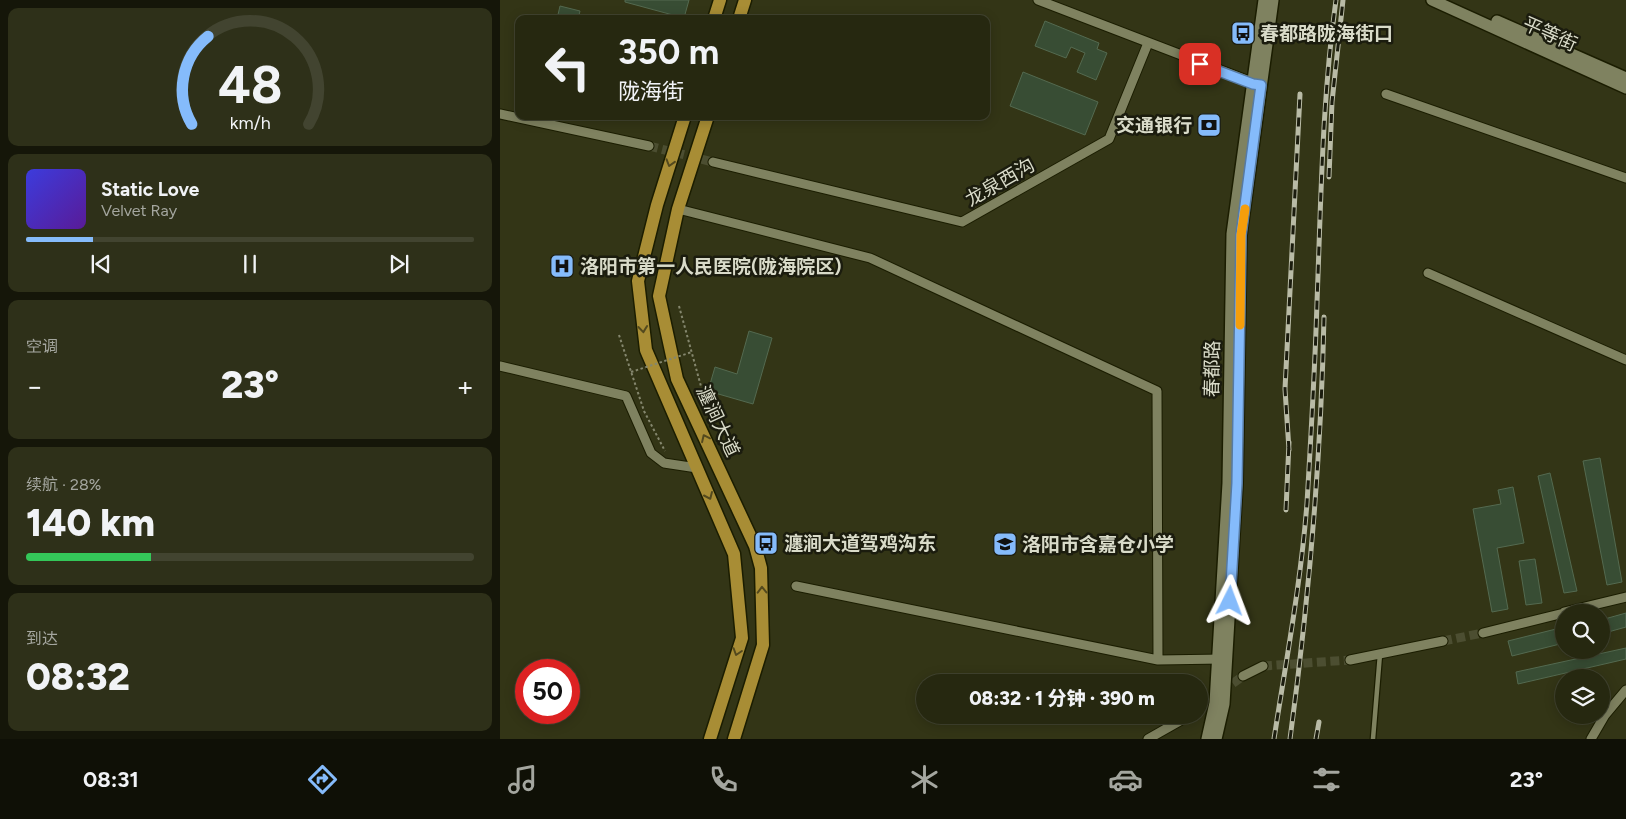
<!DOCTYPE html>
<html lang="zh">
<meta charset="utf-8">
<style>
:root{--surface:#262810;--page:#2e3019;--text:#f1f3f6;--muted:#a4a69f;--line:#424430;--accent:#85bbfb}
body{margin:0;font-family:Figtree,"Noto Sans SC",sans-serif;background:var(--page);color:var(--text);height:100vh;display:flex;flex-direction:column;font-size:19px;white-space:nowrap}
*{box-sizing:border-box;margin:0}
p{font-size:16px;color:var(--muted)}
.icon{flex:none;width:28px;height:28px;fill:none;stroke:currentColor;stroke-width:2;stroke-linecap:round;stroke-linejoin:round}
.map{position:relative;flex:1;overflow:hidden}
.drawer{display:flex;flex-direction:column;gap:8px;padding:8px;background:#151609;width:500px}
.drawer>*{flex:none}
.banner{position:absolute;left:15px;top:15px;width:475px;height:105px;border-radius:10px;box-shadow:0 2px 12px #0003,0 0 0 1px var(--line);background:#262810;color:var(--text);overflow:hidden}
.controls{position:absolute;left:1055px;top:604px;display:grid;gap:10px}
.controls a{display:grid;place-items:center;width:55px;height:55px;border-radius:50%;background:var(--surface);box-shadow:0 2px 12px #0003,0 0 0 1px var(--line);font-size:25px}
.speed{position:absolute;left:15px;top:659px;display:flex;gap:10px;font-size:25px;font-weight:700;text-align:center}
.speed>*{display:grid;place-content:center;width:65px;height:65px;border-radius:50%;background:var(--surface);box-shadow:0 2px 12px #0003,0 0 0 1px var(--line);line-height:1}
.speed .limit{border:8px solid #d22;background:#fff;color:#111}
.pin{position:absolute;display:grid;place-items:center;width:42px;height:42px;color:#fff;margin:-21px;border-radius:10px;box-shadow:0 2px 8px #0006}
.me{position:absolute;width:55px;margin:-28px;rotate:3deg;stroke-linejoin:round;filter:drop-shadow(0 0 4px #0008)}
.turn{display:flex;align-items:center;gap:18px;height:105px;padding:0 20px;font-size:22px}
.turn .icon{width:65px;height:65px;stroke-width:2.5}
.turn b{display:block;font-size:35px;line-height:42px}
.big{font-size:38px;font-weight:800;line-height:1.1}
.drawer .card{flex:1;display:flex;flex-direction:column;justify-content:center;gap:8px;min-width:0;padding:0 18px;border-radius:10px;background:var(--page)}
.drawer .dial{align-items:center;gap:0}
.dial svg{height:130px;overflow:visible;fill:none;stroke:var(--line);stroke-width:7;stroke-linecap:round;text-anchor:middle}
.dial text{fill:var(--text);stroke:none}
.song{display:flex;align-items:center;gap:15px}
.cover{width:60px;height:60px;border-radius:8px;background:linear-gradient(135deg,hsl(240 70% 55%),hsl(270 70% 35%))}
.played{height:5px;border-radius:2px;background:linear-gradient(90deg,var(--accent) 15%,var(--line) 15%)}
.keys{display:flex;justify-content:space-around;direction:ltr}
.heat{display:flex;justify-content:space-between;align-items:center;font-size:28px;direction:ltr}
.charge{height:8px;border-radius:4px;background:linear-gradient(90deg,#34c759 28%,var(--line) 0)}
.trip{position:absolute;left:416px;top:674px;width:292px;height:50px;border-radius:25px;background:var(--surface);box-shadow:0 2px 12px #0003,0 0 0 1px var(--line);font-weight:800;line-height:50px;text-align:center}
.menu{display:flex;height:80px;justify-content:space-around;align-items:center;background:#0f1006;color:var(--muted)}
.menu .icon{width:35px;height:35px}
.menu .current{color:var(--accent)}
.menu b{font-size:22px;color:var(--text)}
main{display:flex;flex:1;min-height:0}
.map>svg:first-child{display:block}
.building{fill:#384d34;stroke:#546a50}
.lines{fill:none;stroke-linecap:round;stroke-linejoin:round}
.street-tunnel{stroke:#4c4e31;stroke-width:9;stroke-dasharray:9 4.5;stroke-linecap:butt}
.lane-casing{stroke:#1b1d00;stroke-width:7}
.street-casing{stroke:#1b1d00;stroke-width:11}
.secondary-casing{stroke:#1b1d00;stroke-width:14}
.primary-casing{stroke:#1b1d00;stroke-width:15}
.path{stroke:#85876e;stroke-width:2;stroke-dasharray:2.5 2.5;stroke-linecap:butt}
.lane{stroke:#7f8260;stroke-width:4.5}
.street{stroke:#7f8260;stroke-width:9}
.secondary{stroke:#7f8260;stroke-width:11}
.primary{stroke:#a88d35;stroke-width:12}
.rail-casing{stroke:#b9bba6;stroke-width:5}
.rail{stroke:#1b1c0e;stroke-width:3;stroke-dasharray:9;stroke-linecap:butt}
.path-bridge{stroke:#85876e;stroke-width:2;stroke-dasharray:2.5 2.5;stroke-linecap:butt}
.oneway{stroke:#53491e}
.route-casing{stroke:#567aa3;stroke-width:12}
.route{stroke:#85bbfb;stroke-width:9}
.slow{stroke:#f59e0b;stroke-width:9}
.labels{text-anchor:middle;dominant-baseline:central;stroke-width:5;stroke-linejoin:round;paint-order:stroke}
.poi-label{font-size:19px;font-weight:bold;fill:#d9dbc9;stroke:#1b1c0e;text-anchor:start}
.street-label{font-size:19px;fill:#d9dbc9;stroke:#1b1c0e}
</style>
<main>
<section class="drawer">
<div class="card dial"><svg viewBox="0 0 100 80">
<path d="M14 69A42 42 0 1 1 86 69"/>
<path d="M14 69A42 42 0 0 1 24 15" stroke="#85bbfb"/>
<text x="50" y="56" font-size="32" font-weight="700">48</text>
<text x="50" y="72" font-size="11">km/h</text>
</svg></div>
<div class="card">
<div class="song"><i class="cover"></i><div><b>Static Love</b><p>Velvet Ray</p></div></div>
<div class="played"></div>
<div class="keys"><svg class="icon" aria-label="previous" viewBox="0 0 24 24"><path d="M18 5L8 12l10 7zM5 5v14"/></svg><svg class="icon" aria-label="pause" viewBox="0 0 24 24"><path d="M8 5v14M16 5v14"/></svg><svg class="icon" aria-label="next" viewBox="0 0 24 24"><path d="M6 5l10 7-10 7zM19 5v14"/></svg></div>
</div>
<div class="card"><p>空调</p>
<div class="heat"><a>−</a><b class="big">23°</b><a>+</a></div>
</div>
<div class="card"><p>续航 · 28%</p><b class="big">140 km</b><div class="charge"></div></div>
<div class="card"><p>到达</p><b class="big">08:32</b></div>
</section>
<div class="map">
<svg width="1126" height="739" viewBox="0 0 1126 739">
<rect width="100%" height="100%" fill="#333516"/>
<!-- building -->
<path class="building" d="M 125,0 L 189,0 L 184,18 L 125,2 Z
M 60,6 L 80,11 L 78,19 L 57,19 Z
M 545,21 L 599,43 L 597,49 L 607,53 L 596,80 L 577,72 L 585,53 L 571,47 L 566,58 L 535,46 Z
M 523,72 L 598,102 L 585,135 L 510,106 Z
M 249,331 L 272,338 L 253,404 L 208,391 L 215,367 L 237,374 Z
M 1100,458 L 1122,582 L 1107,585 L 1083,461 Z
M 1050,473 L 1077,591 L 1064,593 L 1038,476 Z
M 1013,487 L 1024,543 L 997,548 L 1008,609 L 992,612 L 973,509 L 1001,504 L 998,490 Z
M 1035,559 L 1042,603 L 1026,605 L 1019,561 Z
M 1126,613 L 1126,627 L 1101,634 L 1101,620 Z
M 1064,627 L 1064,643 L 1012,656 L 1008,641 Z
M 1126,648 L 1126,659 L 1018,684 L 1016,672 Z"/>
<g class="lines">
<!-- street-tunnel -->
<path class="street-tunnel" d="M 149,146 L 213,162
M 943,641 L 983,633
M 763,666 L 850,660
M 700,707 L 743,676"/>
<!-- lane casing -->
<g class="lane-casing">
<path id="lane" d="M 873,739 L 880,654"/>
</g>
<!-- street casing -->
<g class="street-casing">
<path id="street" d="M 538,0 L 757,84
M 886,94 L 1126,178
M 0,114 L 149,146
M 213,162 L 462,222 L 609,139 L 648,43
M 178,209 L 370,258 L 657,391 L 658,660
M 928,273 L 1126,360
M 0,366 L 126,396 L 151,453 L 164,463 L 197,468
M 296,586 L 658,660 L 723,659
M 1064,612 L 1126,597
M 983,633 L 1064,613
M 850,660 L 943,641
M 743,676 L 763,666
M 648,739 L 685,718
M 1091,739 L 1105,715 L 1126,690"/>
</g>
<!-- secondary casing -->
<g class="secondary-casing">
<path id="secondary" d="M 932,0 L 1126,88
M 997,21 L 1126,78
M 707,739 L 715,703 L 728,483 L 732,234 L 764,0
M 716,739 L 724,704 L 737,483 L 741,235 L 773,0"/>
</g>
<!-- primary casing -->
<g class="primary-casing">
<path id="primary" d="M 214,19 L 220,0
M 239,19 L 245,0
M 185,116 L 157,205 L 138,281 L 146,350 L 234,554 L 242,638 L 210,739
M 208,116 L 178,209 L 159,296 L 177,379 L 255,546 L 261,568 L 263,645 L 234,739"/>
</g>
<!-- path -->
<path class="path" d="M 179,306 L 205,401
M 119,335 L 144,411 L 165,451"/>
<!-- lane -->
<use href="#lane" class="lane"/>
<!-- street -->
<use href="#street" class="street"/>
<!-- secondary -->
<use href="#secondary" class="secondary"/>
<!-- primary -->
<use href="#primary" class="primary"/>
<!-- rail casing -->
<g class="rail-casing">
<path id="rail" d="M 829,177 L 832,102 L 843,0
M 789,450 L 785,389 L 800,94
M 786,510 L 789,442
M 774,739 C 786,661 801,582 807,503 C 811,436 815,369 817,302 C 821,201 822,100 836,0
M 790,739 C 809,599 821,458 824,317
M 816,739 L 819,722"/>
</g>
<!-- rail -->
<use href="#rail" class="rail"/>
<!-- path-bridge -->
<path class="path-bridge" d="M 131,372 L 192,352"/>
</g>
<!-- one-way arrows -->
<defs><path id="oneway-chevron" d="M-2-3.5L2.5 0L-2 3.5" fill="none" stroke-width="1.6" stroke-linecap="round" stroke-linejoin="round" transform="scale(1.25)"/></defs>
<g class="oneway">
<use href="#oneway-chevron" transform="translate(170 163) rotate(107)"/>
<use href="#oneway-chevron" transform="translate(143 329) rotate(84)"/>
<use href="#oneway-chevron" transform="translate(205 438) rotate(-115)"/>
<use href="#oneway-chevron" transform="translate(209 496) rotate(66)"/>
<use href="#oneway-chevron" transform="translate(262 590) rotate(-91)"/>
<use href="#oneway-chevron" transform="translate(237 652) rotate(108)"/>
</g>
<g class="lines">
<!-- route casing -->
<g class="route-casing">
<path id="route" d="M 700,64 L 753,84 L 761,85 L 741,235 L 737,483 L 730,601"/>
</g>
<!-- route -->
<use href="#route" class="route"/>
<!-- slow -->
<path class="slow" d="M 740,325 L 741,235 L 745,209"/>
</g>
<!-- icons -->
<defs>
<g id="bus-square" transform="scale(1.25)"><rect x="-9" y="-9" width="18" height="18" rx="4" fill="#85bbfb" stroke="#1b1c0e"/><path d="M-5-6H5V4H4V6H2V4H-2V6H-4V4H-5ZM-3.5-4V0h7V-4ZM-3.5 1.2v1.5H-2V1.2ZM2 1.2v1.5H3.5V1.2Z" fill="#111"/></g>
<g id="bank-square" transform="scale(1.25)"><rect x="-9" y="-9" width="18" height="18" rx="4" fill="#85bbfb" stroke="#1b1c0e"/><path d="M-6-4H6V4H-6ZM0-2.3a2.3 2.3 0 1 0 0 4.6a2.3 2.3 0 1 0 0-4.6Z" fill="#111"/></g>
<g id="hospital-square" transform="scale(1.25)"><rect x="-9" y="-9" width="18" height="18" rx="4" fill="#85bbfb" stroke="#1b1c0e"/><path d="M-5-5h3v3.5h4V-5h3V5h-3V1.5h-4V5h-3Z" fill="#111"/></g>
<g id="school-square" transform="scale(1.25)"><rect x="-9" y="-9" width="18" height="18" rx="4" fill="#85bbfb" stroke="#1b1c0e"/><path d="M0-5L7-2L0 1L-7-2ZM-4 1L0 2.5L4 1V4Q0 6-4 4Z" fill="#111"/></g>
</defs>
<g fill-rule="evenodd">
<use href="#bus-square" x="743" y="33"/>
<use href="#bank-square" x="709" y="125"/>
<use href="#hospital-square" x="62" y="266"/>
<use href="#bus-square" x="266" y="543"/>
<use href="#school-square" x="505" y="544"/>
</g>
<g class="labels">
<!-- poi labels -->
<g class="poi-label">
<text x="760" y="33">春都路陇海街口</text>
<text x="692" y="125" text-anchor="end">交通银行</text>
<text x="80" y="266">洛阳市第一人民医院(陇海院区)</text>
<text x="284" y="543">瀍涧大道驾鸡沟东</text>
<text x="522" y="544">洛阳市含嘉仓小学</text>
</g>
<!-- street labels -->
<g class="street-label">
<text transform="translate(1050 34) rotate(24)">平等街</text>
<text transform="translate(500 182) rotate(-30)">龙泉西沟</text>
<text transform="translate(712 369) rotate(-89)">春都路</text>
<text transform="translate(218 421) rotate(65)">瀍涧大道</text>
</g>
</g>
</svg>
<div class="controls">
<a><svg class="icon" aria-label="search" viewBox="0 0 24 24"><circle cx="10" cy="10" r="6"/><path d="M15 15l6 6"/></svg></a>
<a><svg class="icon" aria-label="layers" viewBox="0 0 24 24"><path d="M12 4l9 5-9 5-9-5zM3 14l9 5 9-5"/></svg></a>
</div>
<div class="speed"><div class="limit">50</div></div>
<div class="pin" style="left:700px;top:64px;background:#d93025"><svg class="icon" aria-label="arrive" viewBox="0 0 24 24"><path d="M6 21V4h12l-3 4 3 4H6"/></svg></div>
<svg class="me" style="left:730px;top:601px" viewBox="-20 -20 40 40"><path d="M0-17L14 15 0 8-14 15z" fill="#85bbfb" stroke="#fff" stroke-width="4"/></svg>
<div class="trip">08:32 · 1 分钟 · 390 m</div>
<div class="banner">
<div class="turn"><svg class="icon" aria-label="left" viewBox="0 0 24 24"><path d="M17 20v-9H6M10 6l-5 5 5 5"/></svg><div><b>350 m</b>陇海街</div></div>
</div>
</div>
</main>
<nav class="menu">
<b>08:31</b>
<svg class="icon current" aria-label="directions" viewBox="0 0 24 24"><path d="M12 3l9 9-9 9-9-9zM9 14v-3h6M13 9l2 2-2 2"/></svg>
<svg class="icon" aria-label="music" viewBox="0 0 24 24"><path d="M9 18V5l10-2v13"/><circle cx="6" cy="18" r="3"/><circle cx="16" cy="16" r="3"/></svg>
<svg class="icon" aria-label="phone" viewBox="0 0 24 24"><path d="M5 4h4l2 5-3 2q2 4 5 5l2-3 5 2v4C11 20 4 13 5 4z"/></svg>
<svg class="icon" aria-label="climate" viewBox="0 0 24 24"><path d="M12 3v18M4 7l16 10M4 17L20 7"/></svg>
<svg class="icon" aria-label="car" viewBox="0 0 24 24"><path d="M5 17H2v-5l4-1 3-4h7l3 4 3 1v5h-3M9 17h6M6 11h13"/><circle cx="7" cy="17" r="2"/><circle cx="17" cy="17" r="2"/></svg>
<svg class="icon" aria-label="filters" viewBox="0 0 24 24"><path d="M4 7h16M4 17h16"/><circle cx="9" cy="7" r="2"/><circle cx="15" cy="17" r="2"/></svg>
<b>23°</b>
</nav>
